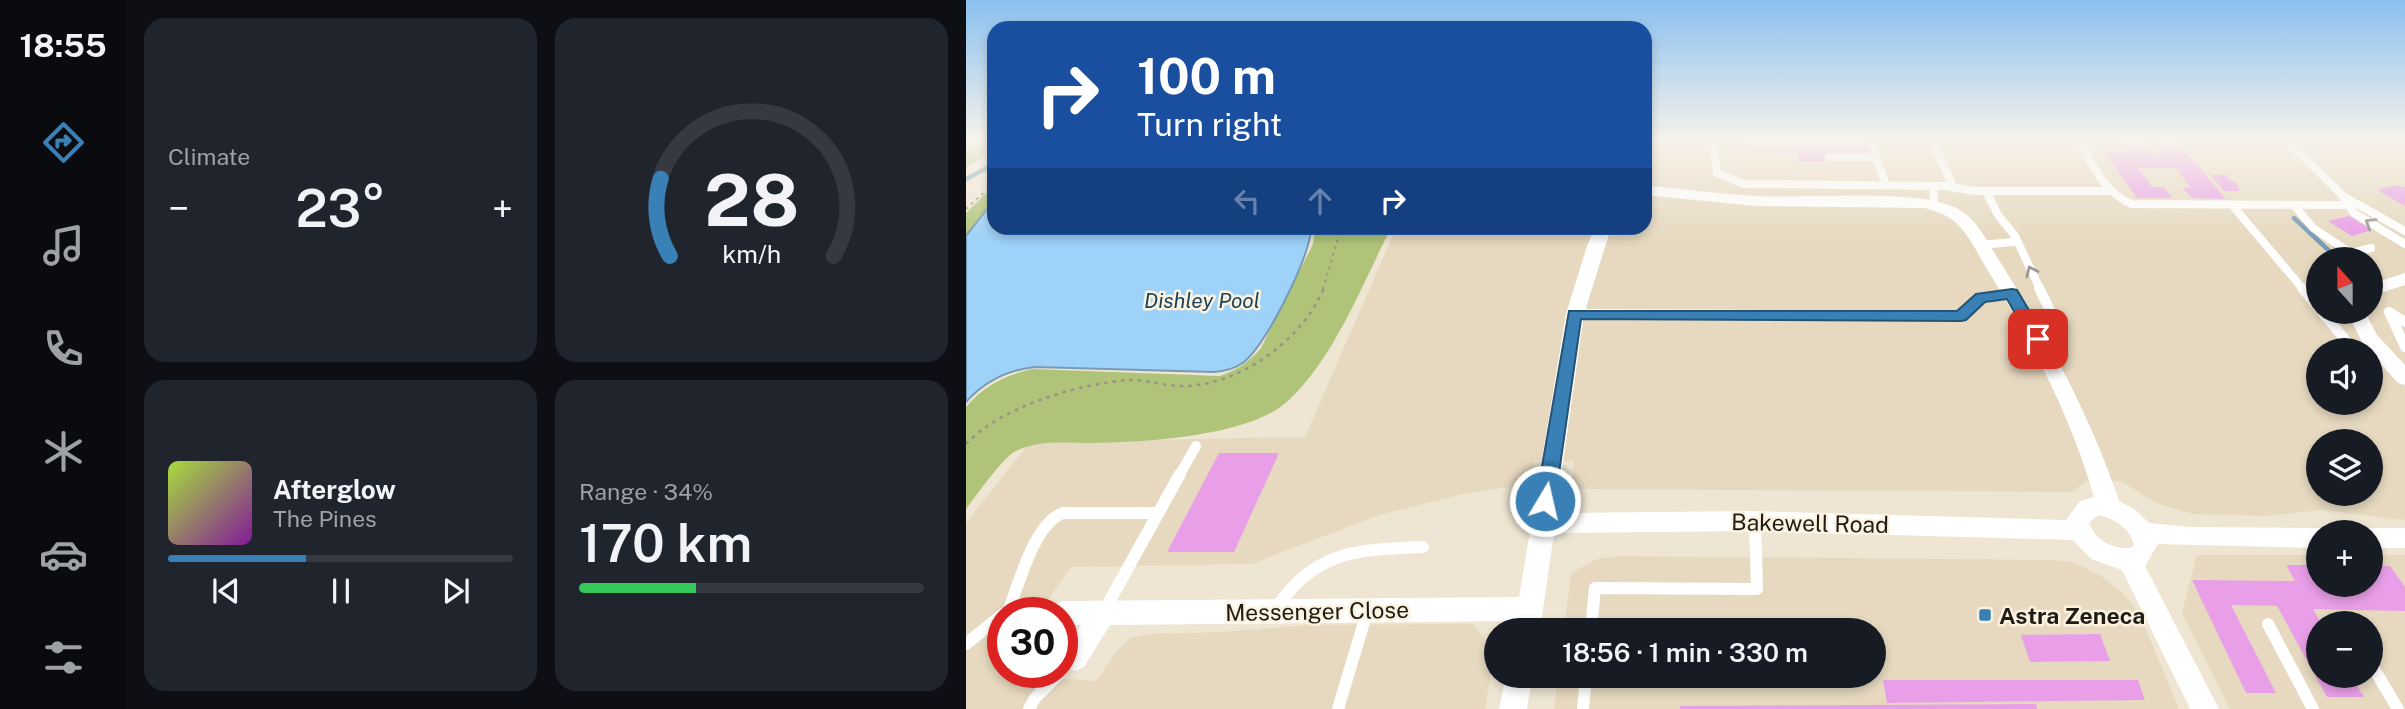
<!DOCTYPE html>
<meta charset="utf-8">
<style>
:root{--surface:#171b24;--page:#20242c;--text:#f1f3f6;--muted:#9ea1a6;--line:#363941;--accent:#3880b5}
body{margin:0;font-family:"Public Sans",sans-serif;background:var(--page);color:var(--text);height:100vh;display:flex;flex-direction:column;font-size:26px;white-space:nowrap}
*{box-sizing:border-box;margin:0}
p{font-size:23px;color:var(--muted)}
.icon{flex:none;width:38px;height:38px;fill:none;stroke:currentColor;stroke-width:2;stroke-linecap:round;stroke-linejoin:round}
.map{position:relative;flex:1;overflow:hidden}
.side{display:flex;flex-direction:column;gap:18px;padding:18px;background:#0d0f14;width:840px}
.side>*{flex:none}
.hud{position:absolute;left:21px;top:21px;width:665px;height:214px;border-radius:21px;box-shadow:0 4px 10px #0003;background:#1a4fa0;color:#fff;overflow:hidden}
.needle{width:46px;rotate:339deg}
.tools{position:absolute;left:1340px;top:247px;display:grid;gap:14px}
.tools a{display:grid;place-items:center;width:77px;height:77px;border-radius:50%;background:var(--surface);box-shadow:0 4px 10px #0003;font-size:35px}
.speed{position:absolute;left:21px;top:597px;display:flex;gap:14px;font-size:35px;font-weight:700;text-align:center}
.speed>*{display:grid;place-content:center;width:91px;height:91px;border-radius:50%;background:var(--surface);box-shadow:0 4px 10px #0003;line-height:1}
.speed .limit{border:10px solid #d22;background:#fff;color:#111}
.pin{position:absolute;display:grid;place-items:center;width:60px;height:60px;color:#fff;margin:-30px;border-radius:14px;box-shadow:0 4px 10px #0006}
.me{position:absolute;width:77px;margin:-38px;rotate:9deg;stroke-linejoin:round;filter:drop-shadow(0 0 5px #0008)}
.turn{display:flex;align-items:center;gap:24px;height:147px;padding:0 35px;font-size:32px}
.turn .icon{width:91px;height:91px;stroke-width:2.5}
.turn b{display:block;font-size:49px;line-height:60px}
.lanes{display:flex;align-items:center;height:66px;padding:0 35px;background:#0003;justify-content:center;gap:35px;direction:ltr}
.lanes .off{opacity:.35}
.big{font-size:52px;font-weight:600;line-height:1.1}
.side .widget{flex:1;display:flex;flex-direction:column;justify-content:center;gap:10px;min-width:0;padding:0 24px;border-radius:21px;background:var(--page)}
.side .dial{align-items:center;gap:0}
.dial svg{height:182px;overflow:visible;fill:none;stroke:var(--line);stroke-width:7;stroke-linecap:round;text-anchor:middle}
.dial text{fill:var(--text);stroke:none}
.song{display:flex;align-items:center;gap:21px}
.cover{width:84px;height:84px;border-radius:10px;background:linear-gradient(135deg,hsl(80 70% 55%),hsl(290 70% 35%))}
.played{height:7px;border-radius:4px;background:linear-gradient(90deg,var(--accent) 40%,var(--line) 40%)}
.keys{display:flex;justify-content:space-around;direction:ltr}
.heat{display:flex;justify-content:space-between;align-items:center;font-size:38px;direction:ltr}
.charge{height:10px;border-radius:5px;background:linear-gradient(90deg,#34c759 34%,var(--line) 0)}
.side .tiles{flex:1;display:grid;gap:18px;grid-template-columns:repeat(2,1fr)}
.trip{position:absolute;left:518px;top:618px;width:402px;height:70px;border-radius:35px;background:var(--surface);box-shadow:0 4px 10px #0003;font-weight:600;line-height:70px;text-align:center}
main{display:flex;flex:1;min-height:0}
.menu{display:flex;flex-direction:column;width:126px;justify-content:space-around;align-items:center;background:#090b0e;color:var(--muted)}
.menu .icon{width:49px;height:49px}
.menu .active{color:var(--accent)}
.menu b{font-size:32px;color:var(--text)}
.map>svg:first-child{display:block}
.built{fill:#e6d9c0;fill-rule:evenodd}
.green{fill:#b0c479}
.water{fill:#9ed2f9;stroke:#789bb5;stroke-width:2}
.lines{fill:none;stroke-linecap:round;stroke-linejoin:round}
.stream{stroke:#789bb5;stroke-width:4.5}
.building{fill:#e99fe8}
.path-far1{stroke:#999385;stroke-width:2;stroke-dasharray:2.5 4.5;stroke-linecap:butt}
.path{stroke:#999385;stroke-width:2.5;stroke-dasharray:3.5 5;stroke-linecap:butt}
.lane-far2{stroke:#fff;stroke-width:8}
.lane-far1{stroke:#fff;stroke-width:10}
.lane{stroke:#fff;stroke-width:12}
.street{fill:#fff;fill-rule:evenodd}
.oneway{stroke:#9a9996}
.route{fill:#3880b5;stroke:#245376;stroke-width:2}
.poi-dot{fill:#3880b5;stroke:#fbf2df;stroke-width:2.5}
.labels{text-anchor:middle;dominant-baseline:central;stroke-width:5;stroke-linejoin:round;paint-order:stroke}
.water-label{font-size:21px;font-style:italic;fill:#1b435d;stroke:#fbf2df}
.near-street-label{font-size:23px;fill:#1f1c15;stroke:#fbf2df}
.near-poi-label{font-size:23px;font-weight:bold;fill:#1f1c15;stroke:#fbf2df;text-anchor:start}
</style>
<main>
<nav class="menu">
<b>18:55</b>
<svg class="icon active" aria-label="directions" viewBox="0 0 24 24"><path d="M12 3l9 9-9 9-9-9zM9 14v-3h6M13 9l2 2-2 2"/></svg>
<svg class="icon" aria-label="music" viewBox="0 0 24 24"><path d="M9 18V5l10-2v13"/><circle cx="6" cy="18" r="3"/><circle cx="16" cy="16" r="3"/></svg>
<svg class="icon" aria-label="phone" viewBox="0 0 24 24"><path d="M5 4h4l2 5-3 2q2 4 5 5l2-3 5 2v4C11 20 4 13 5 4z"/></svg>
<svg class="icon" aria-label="climate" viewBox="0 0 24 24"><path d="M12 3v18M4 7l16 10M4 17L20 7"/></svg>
<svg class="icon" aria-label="car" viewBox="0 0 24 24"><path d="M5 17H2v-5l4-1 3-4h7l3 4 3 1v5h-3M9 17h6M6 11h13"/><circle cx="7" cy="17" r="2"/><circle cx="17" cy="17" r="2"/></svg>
<svg class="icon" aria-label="filters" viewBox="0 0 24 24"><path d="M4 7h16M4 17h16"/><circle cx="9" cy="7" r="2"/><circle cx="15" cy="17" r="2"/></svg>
</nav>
<section class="side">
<div class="tiles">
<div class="widget"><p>Climate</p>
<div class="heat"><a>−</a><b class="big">23°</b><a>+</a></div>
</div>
<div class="widget dial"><svg viewBox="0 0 100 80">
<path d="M14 69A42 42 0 1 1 86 69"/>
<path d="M14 69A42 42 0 0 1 10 35" stroke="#3880b5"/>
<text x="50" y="56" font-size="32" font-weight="700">28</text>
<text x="50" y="72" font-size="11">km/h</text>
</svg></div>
<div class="widget">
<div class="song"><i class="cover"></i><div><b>Afterglow</b><p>The Pines</p></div></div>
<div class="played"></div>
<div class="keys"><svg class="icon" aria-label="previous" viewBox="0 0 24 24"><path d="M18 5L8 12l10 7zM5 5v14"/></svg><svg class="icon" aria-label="pause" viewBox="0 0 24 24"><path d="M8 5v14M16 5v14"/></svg><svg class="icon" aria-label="next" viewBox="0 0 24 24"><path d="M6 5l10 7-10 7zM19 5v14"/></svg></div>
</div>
<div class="widget"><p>Range · 34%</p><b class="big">170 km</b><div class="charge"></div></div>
</div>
</section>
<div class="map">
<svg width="1439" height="709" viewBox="0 0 1439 709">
<rect width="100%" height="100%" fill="#eee5d2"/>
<!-- built -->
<path class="built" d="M 679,140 L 1439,140 L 1439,520 L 1357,510 L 1296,516 L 1228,514 L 1190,503 L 1155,481 L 1120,481 L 1106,492 L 605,489 L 608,461 L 568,460 L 564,484 L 497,494 L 413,515 L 285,564 L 105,567 L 73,612 L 37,612 L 37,672 L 82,672 L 79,677 L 130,681 L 150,652 L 164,638 L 182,634 L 255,632 L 344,625 L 507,624 L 528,652 L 519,709 L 0,709 L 0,523 L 64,442 L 339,437 L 430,228 L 679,228 ZM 1353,259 L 1405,259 L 1405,312 L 1353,312 ZM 1353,350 L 1405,350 L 1405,402 L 1353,402 ZM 1353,441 L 1405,441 L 1405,494 L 1353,494 Z
M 1231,555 L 1353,555 L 1353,584 L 1405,584 L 1405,555 L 1439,555 L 1439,709 L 1264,709 L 1216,612 ZM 1353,623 L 1405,623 L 1405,676 L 1353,676 Z
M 655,556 L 1088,560 L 1109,563 L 1135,576 L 1156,592 L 1173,613 L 1213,709 L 588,709 L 592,676 L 908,676 L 908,630 L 598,630 L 605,573 L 631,559 Z"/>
<!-- green -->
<path class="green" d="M 0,140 L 28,140 L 28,151 L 0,167 Z
M 28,185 L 28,200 L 0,235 L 0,213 Z
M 349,228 L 425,228 C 396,284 369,357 322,401 C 283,437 178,442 126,443 C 101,443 71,439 48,452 C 36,459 10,496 0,509 L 0,407 C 19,385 38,376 66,369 L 254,376 C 271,370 284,361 295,348 L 347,244 Z"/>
<!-- water -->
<path class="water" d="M 28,200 L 28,228 L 345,228 L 344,237 C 338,266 301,343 278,362 C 269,369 259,371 248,372 L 69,367 C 41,370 19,381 0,402 L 0,236 Z"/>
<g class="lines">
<!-- stream -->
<path class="stream" d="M 0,179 L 28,164
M 1328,218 L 1372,259"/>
</g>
<!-- building -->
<path class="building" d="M 780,140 L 900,140 L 904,154 L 858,153 L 859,162 L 832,162 L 831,153 L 782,151 L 781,147 L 773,147 L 773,142 L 780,142 Z
M 1187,140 L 1210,140 L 1260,199 L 1226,198 L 1216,188 L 1224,187 L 1210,168 L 1172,168 L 1186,187 L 1198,187 L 1206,198 L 1171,198 L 1138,152 L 1161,152 L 1154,143 L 1178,143 L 1186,153 L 1197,153 Z
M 1244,175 L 1260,175 L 1265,181 L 1269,181 L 1274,191 L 1258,191 Z
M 1430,185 L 1439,187 L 1439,206 L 1411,190 Z
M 1383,216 L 1406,230 L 1386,236 L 1362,221 Z
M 253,453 L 313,453 L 268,552 L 201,552 Z
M 1320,565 L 1353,565 L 1353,584 L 1405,584 L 1405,566 L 1424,566 L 1439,587 L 1439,611 L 1347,609 L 1355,623 L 1353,676 L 1385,676 L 1398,697 L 1361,697 L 1311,606 L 1265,605 L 1310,693 L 1280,693 L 1226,580 L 1329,581 Z
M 1134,634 L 1144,661 L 1064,662 L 1055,635 Z
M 917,680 L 1172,680 L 1179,700 L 921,703 Z
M 1070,704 L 1071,709 L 714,709 L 714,706 Z"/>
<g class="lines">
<!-- path-far1 -->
<path class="path-far1" d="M 0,209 L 28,183
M 357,289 L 375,228"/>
<!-- path -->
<path class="path" d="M 0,444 C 35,407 111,384 162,380 C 181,379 200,387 220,386 C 276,384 337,339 358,288"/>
<!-- lane-far2 -->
<path class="lane-far2" d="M 747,140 L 751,173 L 778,184 L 979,186 L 1009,191 L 1144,191
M 905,140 L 910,157
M 966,140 L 987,187
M 1123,140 L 1117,148 C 1129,171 1141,194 1166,204 L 1383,205
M 1321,140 L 1376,195 L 1388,213 L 1439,244
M 863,157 L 910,157 L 920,185
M 967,186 L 968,204
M 1379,197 L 1439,231
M 1266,205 L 1337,289
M 1328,205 L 1347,228 L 1385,253 L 1405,248
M 1049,236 L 1074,289
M 1015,245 L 1047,242 L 1049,236 L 1032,215 L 1020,191"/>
<!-- lane-far1 -->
<path class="lane-far1" d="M 1336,288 L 1353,308
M 1356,312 L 1388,350
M 1423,312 L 1439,347
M 1423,312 L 1439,322
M 609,314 L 995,316 L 1015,297 L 1046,294
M 1072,339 L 1093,329 L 1073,288
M 1347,373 L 1353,373
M 213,476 L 230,446"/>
<!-- lane -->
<path class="lane" d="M 138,611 L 214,474
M 308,611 C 348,550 390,550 457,547
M 65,612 L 43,609 C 54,581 68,524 97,513 L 192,513
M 1302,624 L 1347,709
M 625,630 L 629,588 L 791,589 L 789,521
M 0,644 L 37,614
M 1405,664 L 1432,709
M 63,709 L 69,698 L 95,672
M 372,709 L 401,612
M 617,709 L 620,676"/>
<!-- street -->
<path class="street" d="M 679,185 C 716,189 753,194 790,196 C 839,199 957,187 994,210 C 1013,221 1024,247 1036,265 C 1083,340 1125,417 1153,501 L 1171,511 L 1183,523 L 1224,527 L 1353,528 L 1361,531 L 1353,532 L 1353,548 L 1192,544 L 1179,566 L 1253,709 L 1224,709 L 1156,570 L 1125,559 L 1107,540 L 789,531 L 588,533 L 574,630 L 548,630 L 550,621 L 144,625 L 118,667 L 109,671 L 100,667 L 96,657 L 115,625 L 96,625 L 96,612 L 83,612 L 87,605 L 96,601 L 553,597 L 600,314 L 621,246 L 629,228 L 645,228 L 618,314 L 590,513 L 789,511 L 1100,520 L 1114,501 L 1128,497 C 1105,417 1067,344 1024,274 C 1014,258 1005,238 992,225 C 983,215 971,212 959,208 L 790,206 L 679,195 ZM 1133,515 C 1149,519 1163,528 1168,544 L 1165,548 C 1146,549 1129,541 1123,522 Z
M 1439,273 L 1439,285 L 1405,296 L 1405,284 Z
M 1381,312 L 1399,312 L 1411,335 L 1439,365 L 1439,385 L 1432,383 L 1397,344 Z
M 1405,528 L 1439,528 L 1439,548 L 1405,548 L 1405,532 L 1396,532 Z
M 540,676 L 566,676 L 561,709 L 533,709 Z"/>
</g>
<!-- one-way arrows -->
<defs><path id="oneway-chevron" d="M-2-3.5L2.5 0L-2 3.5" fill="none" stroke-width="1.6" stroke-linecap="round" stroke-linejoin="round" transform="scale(1.75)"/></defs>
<g class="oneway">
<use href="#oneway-chevron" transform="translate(1404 223) rotate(-148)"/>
<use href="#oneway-chevron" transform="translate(1065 271) rotate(-115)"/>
</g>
<!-- sky -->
<linearGradient id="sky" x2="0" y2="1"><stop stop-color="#8ac0ef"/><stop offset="0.59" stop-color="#f7f3eb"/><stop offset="1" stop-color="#f7f3eb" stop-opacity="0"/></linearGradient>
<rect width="1439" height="239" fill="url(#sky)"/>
<!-- route -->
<path class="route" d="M 1046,289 L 1051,290 L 1080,339 L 1077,343 L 1066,343 L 1041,299 L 1019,302 L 1000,320 L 995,321 L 615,319 L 589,501 L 586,507 L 579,509 L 573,507 L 570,501 L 603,311 L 991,311 L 1010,294 Z"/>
<!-- markers -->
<rect class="poi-dot" x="1012" y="608" width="14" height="14" rx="3.5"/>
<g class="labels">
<!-- water labels -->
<g class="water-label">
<text x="236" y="300">Dishley Pool</text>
</g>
<!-- near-street labels -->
<g class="near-street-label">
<text transform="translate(844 523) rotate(1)">Bakewell Road</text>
<text transform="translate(351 611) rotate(-1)">Messenger Close</text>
</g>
<!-- near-poi labels -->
<g class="near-poi-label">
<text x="1033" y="615">Astra Zeneca</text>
</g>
</g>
</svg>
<div class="tools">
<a><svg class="needle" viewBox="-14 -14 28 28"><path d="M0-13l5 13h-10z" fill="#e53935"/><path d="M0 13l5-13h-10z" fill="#9ea1a6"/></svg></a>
<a><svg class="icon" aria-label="sound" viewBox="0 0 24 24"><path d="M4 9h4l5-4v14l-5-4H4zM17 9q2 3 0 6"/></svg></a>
<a><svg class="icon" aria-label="layers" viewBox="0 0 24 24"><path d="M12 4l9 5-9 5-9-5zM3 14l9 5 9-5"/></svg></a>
<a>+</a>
<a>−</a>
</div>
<div class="speed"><div class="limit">30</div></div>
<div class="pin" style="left:1072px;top:339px;background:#d93025"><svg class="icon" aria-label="arrive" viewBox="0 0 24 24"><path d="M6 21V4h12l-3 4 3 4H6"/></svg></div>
<svg class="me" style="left:579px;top:501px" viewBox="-20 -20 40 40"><circle r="17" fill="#3880b5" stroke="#fff" stroke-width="3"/><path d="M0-11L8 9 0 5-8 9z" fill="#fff"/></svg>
<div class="trip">18:56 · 1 min · 330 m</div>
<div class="hud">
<div class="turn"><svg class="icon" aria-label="right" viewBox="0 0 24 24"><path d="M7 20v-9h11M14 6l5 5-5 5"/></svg><div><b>100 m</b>Turn right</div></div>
<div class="lanes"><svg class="icon off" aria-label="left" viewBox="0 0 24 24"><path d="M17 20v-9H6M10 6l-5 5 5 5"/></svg><svg class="icon off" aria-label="ahead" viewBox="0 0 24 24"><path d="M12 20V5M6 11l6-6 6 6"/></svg><svg class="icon" aria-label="right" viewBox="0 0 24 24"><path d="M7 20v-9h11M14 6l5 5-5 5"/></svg></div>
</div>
</div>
</main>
